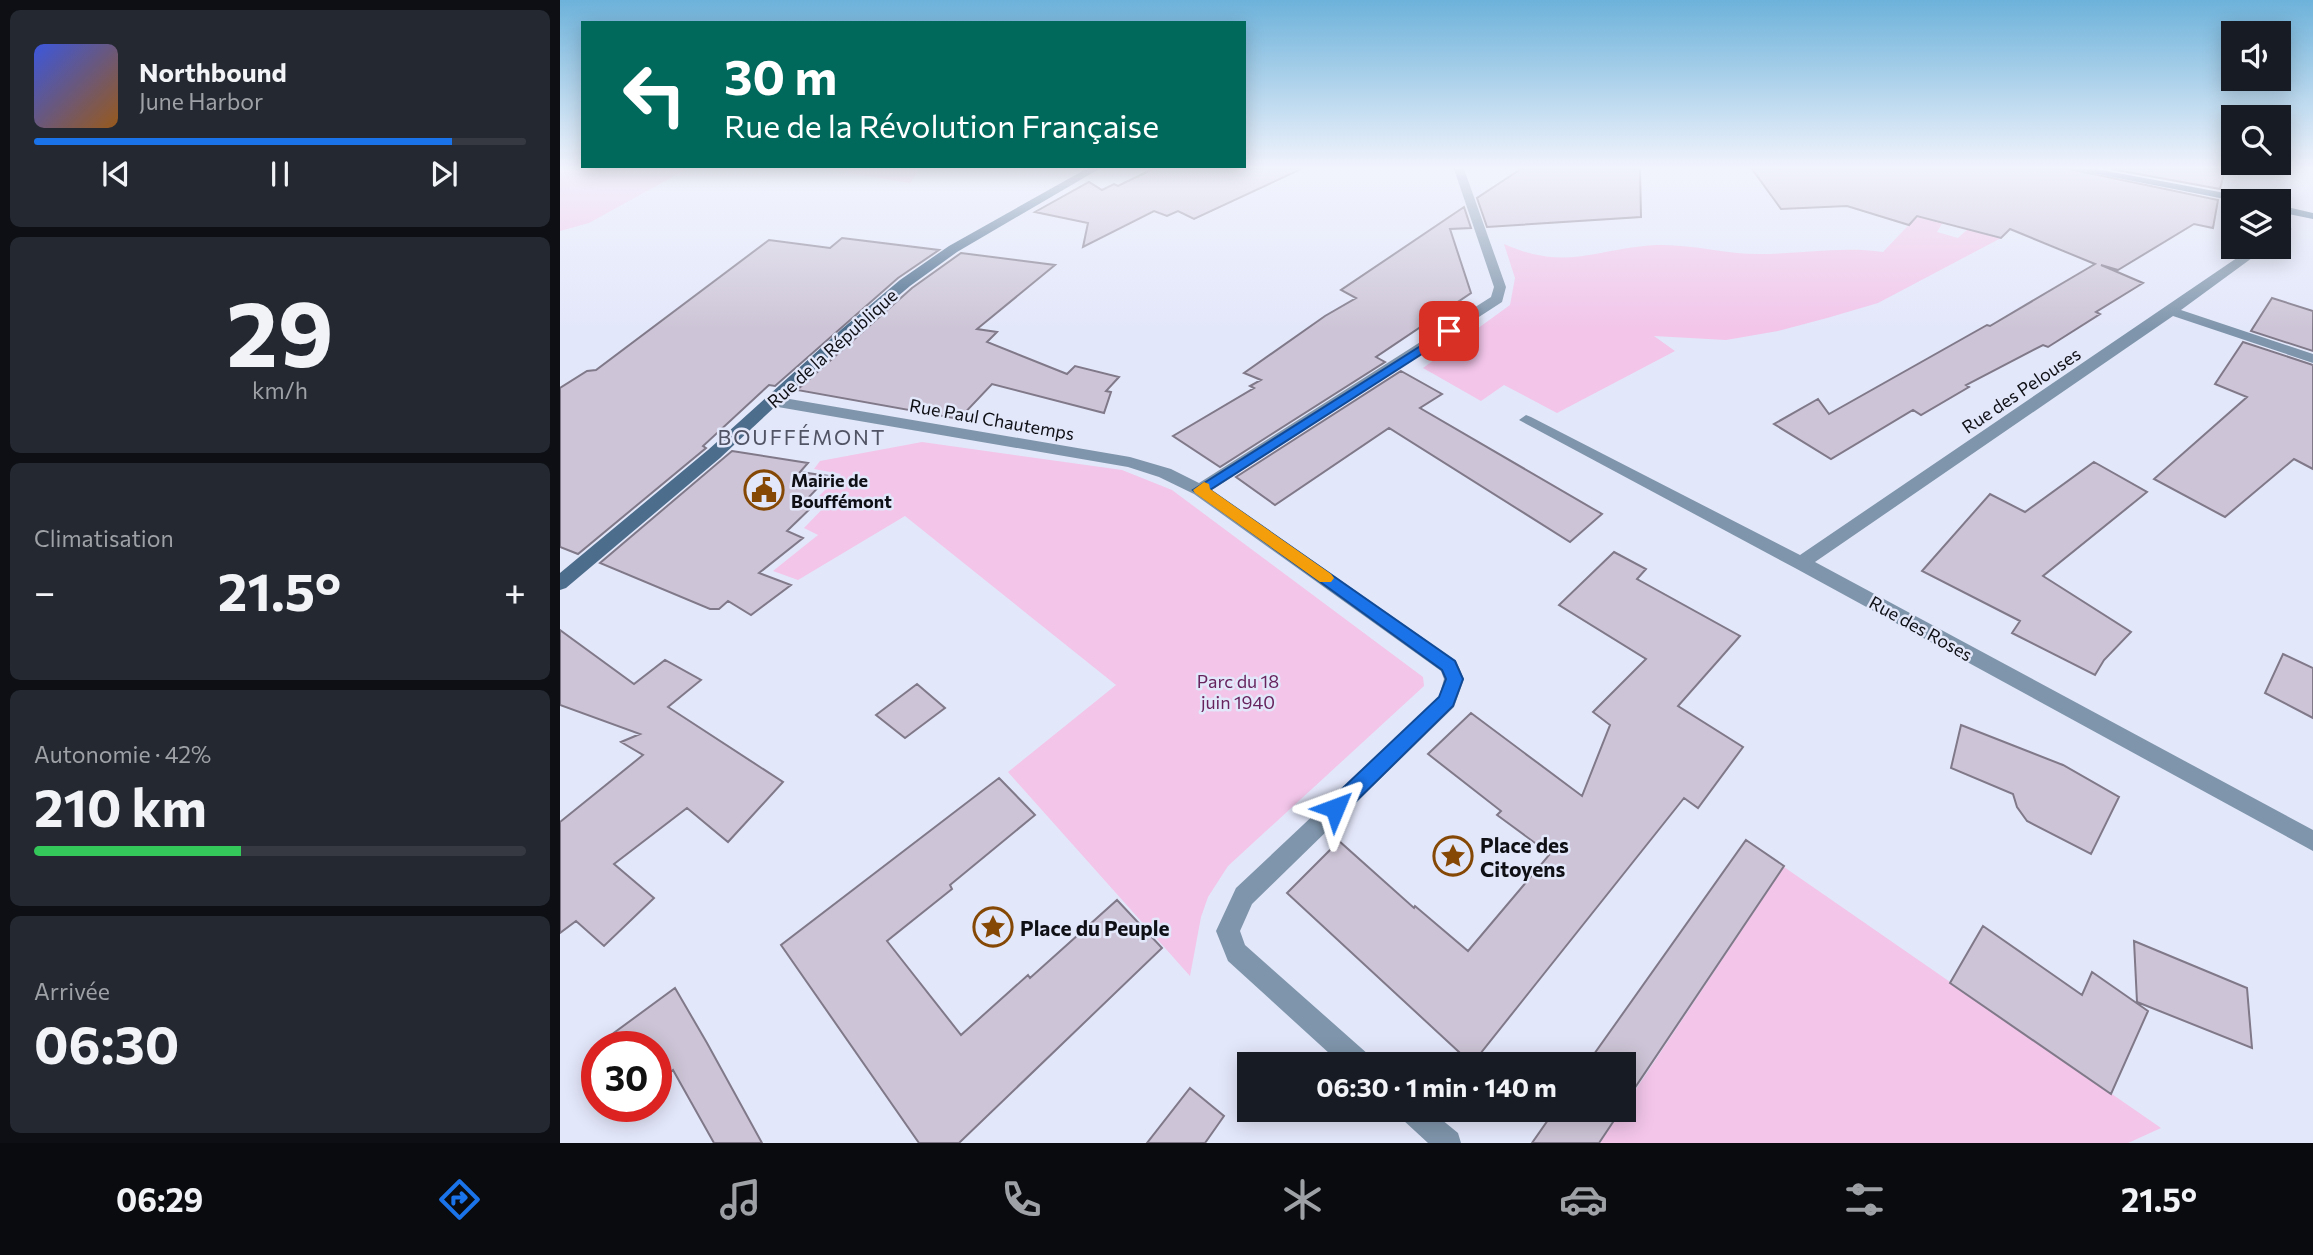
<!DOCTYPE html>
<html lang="fr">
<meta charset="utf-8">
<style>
:root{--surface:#171b24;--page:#242831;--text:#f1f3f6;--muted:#9ea1a6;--line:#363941;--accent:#1a73e8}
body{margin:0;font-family:Commissioner,sans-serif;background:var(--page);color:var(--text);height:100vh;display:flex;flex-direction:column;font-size:26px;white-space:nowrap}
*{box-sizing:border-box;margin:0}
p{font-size:23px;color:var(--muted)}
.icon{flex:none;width:38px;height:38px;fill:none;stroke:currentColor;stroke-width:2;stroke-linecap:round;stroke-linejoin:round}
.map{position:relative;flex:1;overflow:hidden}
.sheet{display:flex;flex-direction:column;gap:10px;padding:10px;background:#0d0f14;width:560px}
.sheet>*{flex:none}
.guide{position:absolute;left:21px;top:21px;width:665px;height:147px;border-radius:0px;box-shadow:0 4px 18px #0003;background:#00695c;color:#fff;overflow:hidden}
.tools{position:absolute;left:1661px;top:21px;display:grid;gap:14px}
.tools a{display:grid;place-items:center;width:70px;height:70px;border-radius:0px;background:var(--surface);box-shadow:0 4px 18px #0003;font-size:35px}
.speed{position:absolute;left:21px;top:1031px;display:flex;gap:14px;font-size:35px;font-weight:700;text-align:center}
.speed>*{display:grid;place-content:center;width:91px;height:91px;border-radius:50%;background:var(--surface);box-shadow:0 4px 18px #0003;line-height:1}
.speed .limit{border:10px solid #d22;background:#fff;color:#111}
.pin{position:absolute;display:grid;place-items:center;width:60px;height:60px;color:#fff;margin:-30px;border-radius:14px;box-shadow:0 4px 10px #0006}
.me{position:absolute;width:77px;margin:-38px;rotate:46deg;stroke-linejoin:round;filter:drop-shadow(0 0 5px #0008)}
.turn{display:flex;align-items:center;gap:24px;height:147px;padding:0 28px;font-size:32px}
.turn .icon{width:91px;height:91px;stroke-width:2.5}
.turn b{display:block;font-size:49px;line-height:60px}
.big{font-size:52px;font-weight:700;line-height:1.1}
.sheet .widget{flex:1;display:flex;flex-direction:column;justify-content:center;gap:10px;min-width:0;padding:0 24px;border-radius:10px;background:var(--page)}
.sheet .dial{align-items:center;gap:0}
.dial b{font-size:91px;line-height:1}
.song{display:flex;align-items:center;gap:21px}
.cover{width:84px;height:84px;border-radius:10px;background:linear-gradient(135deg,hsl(230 70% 55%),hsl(30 70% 35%))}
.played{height:7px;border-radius:4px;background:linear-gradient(90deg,var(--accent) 85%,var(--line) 85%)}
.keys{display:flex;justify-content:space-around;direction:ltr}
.heat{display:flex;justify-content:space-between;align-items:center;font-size:38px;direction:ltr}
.charge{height:10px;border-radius:5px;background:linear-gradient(90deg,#34c759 42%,var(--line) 0)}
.trip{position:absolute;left:677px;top:1052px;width:399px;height:70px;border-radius:0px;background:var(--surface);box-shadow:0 4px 18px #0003;font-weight:700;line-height:70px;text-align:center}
.dock{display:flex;height:112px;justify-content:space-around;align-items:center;background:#090b0e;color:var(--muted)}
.dock .icon{width:49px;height:49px}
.dock .active{color:var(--accent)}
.dock b{font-size:32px;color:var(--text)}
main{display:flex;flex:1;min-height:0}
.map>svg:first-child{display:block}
.green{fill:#f2c5e9}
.building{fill:#cdc5d7;stroke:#807989;stroke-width:2}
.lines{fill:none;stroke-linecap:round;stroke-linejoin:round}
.street{fill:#7f95ab;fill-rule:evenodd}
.secondary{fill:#4c6d8c;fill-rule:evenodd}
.route{fill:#1a73e8;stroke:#114b97;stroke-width:2}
.slow{fill:#f59e0b}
.labels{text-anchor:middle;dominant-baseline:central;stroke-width:5;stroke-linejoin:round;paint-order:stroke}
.street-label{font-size:18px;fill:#0f1016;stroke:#e3e7fa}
.poi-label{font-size:18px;font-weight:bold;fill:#0f1016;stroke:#e3e7fa;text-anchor:start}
.park-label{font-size:18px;fill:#66235d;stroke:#e3e7fa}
.quarter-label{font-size:21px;letter-spacing:2px;fill:#515464;stroke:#e3e7fa}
.near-poi-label{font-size:21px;font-weight:bold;fill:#0f1016;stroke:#e3e7fa;text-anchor:start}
</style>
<main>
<section class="sheet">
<div class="widget">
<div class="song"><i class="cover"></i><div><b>Northbound</b><p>June Harbor</p></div></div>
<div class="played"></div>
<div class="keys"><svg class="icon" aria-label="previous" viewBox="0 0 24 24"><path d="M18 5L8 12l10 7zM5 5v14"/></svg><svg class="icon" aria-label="pause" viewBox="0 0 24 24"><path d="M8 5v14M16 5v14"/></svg><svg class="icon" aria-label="next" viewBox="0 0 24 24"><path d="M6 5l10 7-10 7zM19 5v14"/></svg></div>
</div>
<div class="widget dial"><b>29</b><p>km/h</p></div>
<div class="widget"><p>Climatisation</p>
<div class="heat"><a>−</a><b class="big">21.5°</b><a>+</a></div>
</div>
<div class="widget"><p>Autonomie · 42%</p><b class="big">210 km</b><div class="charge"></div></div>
<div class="widget"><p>Arrivée</p><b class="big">06:30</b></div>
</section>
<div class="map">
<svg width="1753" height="1143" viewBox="0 0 1753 1143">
<rect width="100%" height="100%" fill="#e3e7fa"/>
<!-- green -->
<path class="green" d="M 0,169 L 127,169 L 29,223 L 0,231 Z
M 264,169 L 359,169 L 350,183 Z
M 1363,210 L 1386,217 L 1377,232 L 1398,238 L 1408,229 L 1441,238 L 1318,303 L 1267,318 L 1218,331 L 1166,340 L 1094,336 L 1115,351 L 997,413 L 944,385 L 921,401 L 863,368 L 950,305 L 955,278 L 944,244 C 1007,272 1037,248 1097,245 C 1131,244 1165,254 1199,254 C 1241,254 1281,246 1323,252 Z
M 362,442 L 562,470 L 612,490 L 863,677 L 864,686 L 668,866 L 648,897 L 641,917 L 630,976 L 448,772 L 556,685 L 345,516 L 238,580 L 213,571 L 258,535 L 244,528 L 272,499 L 259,496 L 281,474 L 254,469 L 260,461 Z
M 1224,867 L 1601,1128 L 1568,1143 L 1040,1143 Z"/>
<!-- building -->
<path class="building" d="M 593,169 L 741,169 L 634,219 L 618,211 L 607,216 L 594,211 L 523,247 L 528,223 L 475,212 L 529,182 L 542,190 L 554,184 L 558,186 Z
M 961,169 L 1080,169 L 1081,217 L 927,227 L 917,198 Z
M 1192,169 L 1509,169 L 1658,200 L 1653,228 L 1634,224 L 1558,270 L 1541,265 L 1583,283 L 1536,312 L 1540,314 L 1488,347 L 1483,345 L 1406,385 L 1409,387 L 1361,415 L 1353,410 L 1271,459 L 1214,424 L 1258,399 L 1269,414 L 1427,325 L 1430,326 L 1535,264 L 1450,229 L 1441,238 L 1357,216 L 1349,225 L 1287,206 L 1221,209 Z
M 1551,169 L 1665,169 L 1660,189 Z
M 904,207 L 911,228 L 890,229 L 911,293 L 816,357 L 825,362 L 660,467 L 613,436 L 694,388 L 690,386 L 701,380 L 684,373 L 765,316 L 796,298 L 781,290 Z
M 282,238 L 379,250 L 338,278 L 215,386 L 209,385 L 143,446 L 146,448 L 18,554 L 0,547 L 0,388 L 27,371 L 36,370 L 209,240 L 270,248 Z
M 401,253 L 495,265 L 417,329 L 437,332 L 427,342 L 507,374 L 515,366 L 559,377 L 546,391 L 551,392 L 544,413 L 432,384 L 399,419 L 237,390 L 352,288 Z
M 1712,298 L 1753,311 L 1753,351 L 1691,331 Z
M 1683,342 L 1753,365 L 1753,469 L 1734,459 L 1665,517 L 1594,479 L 1687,397 L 1655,384 Z
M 841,371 L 882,394 L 860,408 L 1042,514 L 1010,542 L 829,428 L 715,505 L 676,477 Z
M 172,451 L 248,463 L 240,472 L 269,476 L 247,499 L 258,501 L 227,531 L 243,538 L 199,573 L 231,585 L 191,615 L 168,601 L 159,609 L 150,609 L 40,563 Z
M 1534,462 L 1587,492 L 1483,576 L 1571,632 L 1544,660 L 1535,675 L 1452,633 L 1460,621 L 1362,571 L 1430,494 L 1465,512 Z
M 1054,552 L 1086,569 L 1077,579 L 1180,636 L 1118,706 L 1183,747 L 1138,808 L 1124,798 L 912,1064 L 727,893 L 779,841 L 854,908 L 855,906 L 908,951 L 990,854 L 937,815 L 941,811 L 868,754 L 911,713 L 1022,796 L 1050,725 L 1033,712 L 1086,659 L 999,605 Z
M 0,630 L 74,684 L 105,660 L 141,680 L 108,707 L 223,782 L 168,842 L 127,808 L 54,864 L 94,898 L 44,946 L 16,921 L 0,933 L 0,822 L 83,755 L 61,742 L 80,734 L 0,705 Z
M 1723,654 L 1753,668 L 1753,718 L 1705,693 Z
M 357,684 L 385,708 L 345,738 L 316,715 Z
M 1401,725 L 1503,765 L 1559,797 L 1531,854 L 1467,821 L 1457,807 L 1453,794 L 1391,768 Z
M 439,778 L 475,815 L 390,885 L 392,889 L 327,941 L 401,1035 L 468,975 L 470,978 L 557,900 L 602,948 L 399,1143 L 359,1143 L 221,945 Z
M 1186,840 L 1224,866 L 1064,1104 L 1064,1064 L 1027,1064 Z
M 1423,926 L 1522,995 L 1532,972 L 1588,1011 L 1551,1094 L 1390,983 Z
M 1574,941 L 1687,988 L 1692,1048 L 1577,1002 Z
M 115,988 L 147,1043 L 202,1143 L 154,1143 L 113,1070 L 96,1083 L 96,1046 L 36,1046 Z
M 630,1088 L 664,1116 L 645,1143 L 587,1143 Z
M 995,1110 L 1061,1110 L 1039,1143 L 972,1143 Z"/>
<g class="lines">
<!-- street -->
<path class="street" d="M 894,169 L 904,169 L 946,287 L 942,302 L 652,490 L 896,661 L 904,679 L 894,707 L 692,904 L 680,931 L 685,945 L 809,1055 L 813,1064 L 781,1064 L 668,961 L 656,931 L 676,888 L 879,697 L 884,679 L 881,671 L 634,494 L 599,477 L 568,467 L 212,406 L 205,401 L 212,396 L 570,457 L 611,469 L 639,483 L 931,297 L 934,287 Z
M 1726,225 L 1732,229 L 1718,237 L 1718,229 Z
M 1693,247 L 1707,247 L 1621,310 L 1753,354 L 1753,363 L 1613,316 L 1255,562 L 1753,830 L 1753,851 L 1235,568 L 959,420 L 966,415 L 971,417 L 1240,555 Z
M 838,1110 L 870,1110 L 898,1133 L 901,1143 L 868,1143 L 842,1119 Z"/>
<!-- secondary -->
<path class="secondary" d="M 526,169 L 539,169 L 397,252 L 350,286 L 293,334 L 160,458 L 6,588 L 0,590 L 0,573 L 148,450 L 283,328 L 340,280 L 389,246 Z
M 1512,169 L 1536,169 L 1692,198 L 1698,201 L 1675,201 Z
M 1718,205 L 1753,213 L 1753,219 L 1718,212 Z"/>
</g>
<!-- sky -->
<linearGradient id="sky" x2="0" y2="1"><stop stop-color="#6db2da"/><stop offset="0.51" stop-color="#f2f4fd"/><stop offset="1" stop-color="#f2f4fd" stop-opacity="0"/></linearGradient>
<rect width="1753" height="329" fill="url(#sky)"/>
<!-- route -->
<path class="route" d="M 889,328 L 893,329 L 893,334 L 650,490 L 895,661 L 903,679 L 893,706 L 782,815 L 775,817 L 768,815 L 766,808 L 768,802 L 879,697 L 886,679 L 882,670 L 633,490 Z"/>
<!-- slow -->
<path class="slow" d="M 644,482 L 649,484 L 650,489 L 771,574 L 774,578 L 771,582 L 760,582 L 635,493 L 633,490 Z"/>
<!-- icons -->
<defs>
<g id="civic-ring" transform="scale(2.0125)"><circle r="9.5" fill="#e3e7fa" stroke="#854805" stroke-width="1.5"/><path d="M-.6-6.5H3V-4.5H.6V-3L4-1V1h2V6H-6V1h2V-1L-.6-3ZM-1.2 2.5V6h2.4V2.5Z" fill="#854805"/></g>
<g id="sight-ring" transform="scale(2.0125)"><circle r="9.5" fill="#e3e7fa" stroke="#854805" stroke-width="1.5"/><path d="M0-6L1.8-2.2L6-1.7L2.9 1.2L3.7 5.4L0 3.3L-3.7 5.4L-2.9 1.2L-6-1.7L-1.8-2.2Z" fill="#854805"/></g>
</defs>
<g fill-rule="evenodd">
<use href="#civic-ring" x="204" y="490"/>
<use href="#sight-ring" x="893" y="856"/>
<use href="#sight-ring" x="433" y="927"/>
</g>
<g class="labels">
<!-- street labels -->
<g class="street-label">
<text transform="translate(272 348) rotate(-42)">Rue de la République</text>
<text transform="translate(1461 390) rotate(-34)">Rue des Pelouses</text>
<text transform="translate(432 419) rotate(10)">Rue Paul Chautemps</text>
<text transform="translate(1361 628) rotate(29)">Rue des Roses</text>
</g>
<!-- poi labels -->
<g class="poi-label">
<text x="231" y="480">Mairie de<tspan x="231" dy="21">Bouffémont</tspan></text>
</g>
<!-- park labels -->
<g class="park-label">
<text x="678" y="681">Parc du 18<tspan x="678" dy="21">juin 1940</tspan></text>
</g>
<!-- quarter labels -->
<g class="quarter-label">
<text x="242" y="436">BOUFFÉMONT</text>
</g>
<!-- near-poi labels -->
<g class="near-poi-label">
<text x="920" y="844">Place des<tspan x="920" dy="24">Citoyens</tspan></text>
<text x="460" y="927">Place du Peuple</text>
</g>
</g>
</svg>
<div class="tools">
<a><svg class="icon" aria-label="sound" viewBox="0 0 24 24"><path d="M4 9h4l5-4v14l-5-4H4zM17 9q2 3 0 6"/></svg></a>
<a><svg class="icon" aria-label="search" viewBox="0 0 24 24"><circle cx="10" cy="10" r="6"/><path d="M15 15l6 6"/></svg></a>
<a><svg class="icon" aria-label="layers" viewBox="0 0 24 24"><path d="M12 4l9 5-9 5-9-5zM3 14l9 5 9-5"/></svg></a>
</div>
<div class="speed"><div class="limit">30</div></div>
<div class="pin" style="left:889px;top:331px;background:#d93025"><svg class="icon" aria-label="arrive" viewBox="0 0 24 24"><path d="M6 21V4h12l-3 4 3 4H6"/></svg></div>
<svg class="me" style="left:775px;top:808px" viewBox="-20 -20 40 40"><path d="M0-17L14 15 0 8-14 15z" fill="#1a73e8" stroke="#fff" stroke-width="4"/></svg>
<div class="trip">06:30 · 1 min · 140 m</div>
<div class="guide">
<div class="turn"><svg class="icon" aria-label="left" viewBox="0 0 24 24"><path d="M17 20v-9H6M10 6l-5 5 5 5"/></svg><div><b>30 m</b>Rue de la Révolution Française</div></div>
</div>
</div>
</main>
<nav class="dock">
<b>06:29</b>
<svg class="icon active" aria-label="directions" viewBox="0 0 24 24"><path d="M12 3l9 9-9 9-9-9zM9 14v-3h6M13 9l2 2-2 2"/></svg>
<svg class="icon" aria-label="music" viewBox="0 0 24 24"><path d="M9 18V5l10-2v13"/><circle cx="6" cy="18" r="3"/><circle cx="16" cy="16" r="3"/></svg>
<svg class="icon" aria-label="phone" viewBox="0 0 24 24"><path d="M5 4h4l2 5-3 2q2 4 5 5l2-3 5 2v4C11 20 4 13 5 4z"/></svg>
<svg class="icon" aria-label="climate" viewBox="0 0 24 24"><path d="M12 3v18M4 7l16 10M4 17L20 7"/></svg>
<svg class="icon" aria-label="car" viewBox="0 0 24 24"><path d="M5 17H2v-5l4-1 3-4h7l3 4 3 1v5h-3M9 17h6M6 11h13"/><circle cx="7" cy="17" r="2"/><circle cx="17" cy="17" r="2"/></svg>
<svg class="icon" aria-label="filters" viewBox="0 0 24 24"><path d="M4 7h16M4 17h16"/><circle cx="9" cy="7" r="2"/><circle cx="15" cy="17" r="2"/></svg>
<b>21.5°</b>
</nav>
